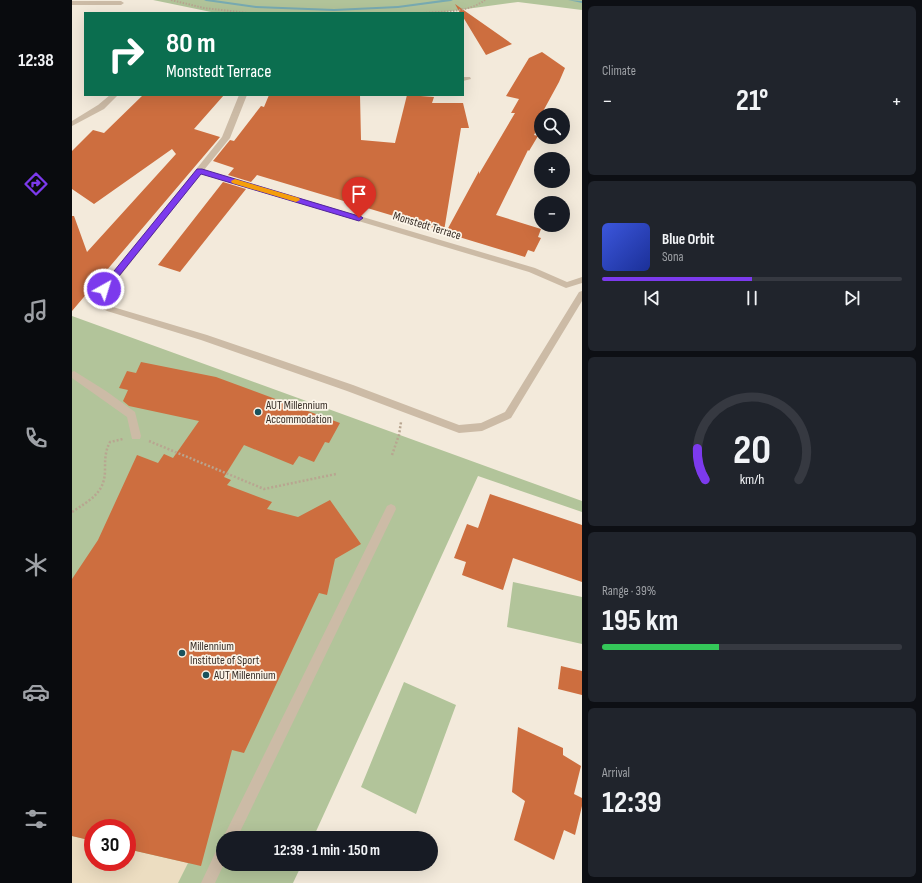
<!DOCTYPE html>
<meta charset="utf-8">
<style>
:root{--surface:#171b24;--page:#20242c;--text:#f1f3f6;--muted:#9ea1a6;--line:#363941;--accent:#7c3aed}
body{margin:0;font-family:"Sofia Sans Condensed",sans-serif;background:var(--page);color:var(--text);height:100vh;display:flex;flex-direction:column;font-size:15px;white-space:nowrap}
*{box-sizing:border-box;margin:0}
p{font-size:13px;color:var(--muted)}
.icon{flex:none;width:22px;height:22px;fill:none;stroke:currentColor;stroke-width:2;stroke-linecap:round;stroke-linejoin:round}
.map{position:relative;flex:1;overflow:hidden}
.drawer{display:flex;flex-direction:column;gap:6px;padding:6px;background:#0d0f14;width:340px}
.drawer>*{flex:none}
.banner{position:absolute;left:12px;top:12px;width:380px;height:84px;border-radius:0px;box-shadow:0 4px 16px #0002;background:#0b6e4f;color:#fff;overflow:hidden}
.buttons{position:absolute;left:462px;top:108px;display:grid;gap:8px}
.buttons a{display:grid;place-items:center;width:36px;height:36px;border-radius:50%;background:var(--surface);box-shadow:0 4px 16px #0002;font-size:20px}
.speed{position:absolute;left:12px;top:819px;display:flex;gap:8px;font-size:20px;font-weight:700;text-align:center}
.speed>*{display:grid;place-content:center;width:52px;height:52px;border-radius:50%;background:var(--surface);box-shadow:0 4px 16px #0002;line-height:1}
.speed .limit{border:6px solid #d22;background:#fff;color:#111}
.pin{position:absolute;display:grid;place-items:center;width:34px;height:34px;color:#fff;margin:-41px -17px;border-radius:50% 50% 50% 0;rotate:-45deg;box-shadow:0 0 4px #0007}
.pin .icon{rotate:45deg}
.me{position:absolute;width:44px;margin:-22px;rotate:39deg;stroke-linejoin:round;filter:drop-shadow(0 0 3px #0008)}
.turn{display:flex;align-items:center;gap:14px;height:84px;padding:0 16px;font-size:18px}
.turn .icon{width:52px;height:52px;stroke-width:2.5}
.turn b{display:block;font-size:28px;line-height:34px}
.big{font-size:30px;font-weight:700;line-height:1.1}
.drawer .widget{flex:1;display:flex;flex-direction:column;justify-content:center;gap:6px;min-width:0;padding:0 14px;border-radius:6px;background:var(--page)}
.drawer .dial{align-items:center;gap:0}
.dial svg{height:104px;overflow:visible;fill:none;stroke:var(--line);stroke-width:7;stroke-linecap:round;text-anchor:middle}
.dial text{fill:var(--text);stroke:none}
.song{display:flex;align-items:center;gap:12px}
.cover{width:48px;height:48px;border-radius:6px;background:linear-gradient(135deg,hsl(230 70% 55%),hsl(230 70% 35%))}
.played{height:4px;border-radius:2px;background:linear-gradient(90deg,var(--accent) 50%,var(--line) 50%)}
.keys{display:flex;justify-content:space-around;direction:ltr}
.heat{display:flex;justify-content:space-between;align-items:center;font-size:22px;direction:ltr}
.charge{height:6px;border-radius:3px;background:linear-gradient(90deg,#34c759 39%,var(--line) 0)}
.trip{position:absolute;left:144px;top:831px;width:222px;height:40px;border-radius:20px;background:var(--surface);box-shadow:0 4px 16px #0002;font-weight:700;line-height:40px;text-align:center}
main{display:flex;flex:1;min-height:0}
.menu{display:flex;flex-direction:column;width:72px;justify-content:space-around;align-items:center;background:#090b0e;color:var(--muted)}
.menu .icon{width:28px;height:28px}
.menu .selected{color:var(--accent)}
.menu b{font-size:18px;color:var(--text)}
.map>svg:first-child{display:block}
.green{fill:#b2c49a;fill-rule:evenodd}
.plaza{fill:#ecddc1}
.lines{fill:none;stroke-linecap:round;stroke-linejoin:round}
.stream{fill:#78abb2;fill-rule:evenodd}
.building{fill:#cd6e3f}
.path-far1{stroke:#b8a590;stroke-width:2;stroke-dasharray:1.5 1.5;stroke-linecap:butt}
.path{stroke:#b8a590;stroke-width:2.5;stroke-dasharray:2 2;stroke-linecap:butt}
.minor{fill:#ccbba6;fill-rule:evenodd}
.route{fill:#7c3aed;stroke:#51269a}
.slow{fill:#f59e0b}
.poi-dot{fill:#1a525c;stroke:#fbf4e8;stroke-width:1.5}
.labels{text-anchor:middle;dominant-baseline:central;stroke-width:3.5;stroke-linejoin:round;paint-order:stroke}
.street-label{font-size:12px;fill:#382e27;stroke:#fbf4e8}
.poi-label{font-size:12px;fill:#382e27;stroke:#fbf4e8;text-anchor:start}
</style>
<main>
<nav class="menu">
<b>12:38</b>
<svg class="icon selected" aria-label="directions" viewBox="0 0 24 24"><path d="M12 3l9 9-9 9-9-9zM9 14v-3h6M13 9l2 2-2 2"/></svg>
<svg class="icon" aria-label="music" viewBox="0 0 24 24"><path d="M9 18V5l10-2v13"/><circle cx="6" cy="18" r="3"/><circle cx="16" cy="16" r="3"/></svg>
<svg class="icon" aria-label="phone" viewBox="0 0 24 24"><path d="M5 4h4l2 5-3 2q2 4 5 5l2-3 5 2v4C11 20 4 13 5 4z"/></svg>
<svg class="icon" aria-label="climate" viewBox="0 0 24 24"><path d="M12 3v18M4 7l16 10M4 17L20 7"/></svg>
<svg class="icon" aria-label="car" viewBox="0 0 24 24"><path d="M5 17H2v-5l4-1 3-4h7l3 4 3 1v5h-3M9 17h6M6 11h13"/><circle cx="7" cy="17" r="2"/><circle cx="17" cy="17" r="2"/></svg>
<svg class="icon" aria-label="filters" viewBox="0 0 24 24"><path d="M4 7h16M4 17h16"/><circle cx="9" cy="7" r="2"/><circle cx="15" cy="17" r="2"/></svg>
</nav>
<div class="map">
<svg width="510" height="883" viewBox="0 0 510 883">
<rect width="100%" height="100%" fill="#f3eadb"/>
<!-- green -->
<path class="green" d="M 81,0 L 510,0 L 510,10 L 446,2 L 365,13 L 144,13 Z
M 0,316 L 510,501 L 510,512 L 406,476 L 241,838 L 151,838 L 151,864 L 230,864 L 221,883 L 0,883 ZM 21,828 L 55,828 L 55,862 L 21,862 Z
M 441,582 L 510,597 L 510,644 L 435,627 Z
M 332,682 L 384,705 L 344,814 L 289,787 Z"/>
<!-- plaza -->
<path class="plaza" d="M 0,836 L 21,841 L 21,862 L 55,862 L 55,849 L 116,863 L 106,883 L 0,883 Z"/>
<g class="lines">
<!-- stream -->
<path class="stream" d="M 132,0 L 142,0 L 184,6 L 262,9 L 326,6 L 370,0 L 381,0 L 379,1 L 326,8 L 262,11 L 184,8 L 134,1 Z
M 496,0 L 510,1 L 510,3 Z"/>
</g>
<!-- building -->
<path class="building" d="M 383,4 L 440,44 L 414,55 L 391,17 L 391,13 L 388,13 Z
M 470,52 L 493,68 L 487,82 L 469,115 L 469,121 L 462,135 L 466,136 L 457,151 L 456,150 L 424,215 L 469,229 L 466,237 L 469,238 L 462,252 L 456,250 L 453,257 L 387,237 L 388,236 L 374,232 L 407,171 L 407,174 L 443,113 L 439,113 L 447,99 L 434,96 L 457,58 Z
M 71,95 L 152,95 L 122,129 L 148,137 L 0,311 L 0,216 L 2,216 L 15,252 L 104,154 L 100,149 L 22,204 L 0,189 L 0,151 L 21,130 L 32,133 Z
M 197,95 L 288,95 L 289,140 L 323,143 L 335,95 L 362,97 L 360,103 L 391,103 L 397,128 L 389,128 L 372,231 L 185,175 L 179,182 L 156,175 L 162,168 L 141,161 L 158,140 L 162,141 L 189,106 L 192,107 Z
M 151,182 L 174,189 L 108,272 L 86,265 Z
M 69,362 L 144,377 L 268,423 L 257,443 L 253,442 L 242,462 L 227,456 L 221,465 L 172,445 L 152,477 L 159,480 L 155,485 L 200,502 L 195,509 L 226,517 L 258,500 L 289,544 L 263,559 L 255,595 L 247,593 L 172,753 L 160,750 L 129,866 L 55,849 L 55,828 L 21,828 L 21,841 L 0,836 L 0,579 L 26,540 L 65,455 L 86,463 L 92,454 L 101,458 L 127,421 L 57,406 L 51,401 L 56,390 L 47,388 L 55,371 L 64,373 Z
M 418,494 L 510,525 L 510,582 L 441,558 L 431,590 L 390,575 L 394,562 L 382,558 L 395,524 L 406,528 Z
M 489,666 L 510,671 L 510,695 L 486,689 Z
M 446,727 L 491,748 L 491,755 L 509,766 L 502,794 L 510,798 L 510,806 L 503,835 L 492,830 L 482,860 L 442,840 L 453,801 L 440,792 Z"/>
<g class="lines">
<!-- path-far1 -->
<path class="path-far1" d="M 99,0 L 132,8 L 176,13
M 351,13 C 371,11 396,13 413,0"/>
<!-- path -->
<path class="path" d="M 77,441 L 192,489 L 264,474
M 320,455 L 327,435 L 329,422
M 0,512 C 18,500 33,493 33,470 C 33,460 33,451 38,442 L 51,439"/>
<!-- minor -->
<path class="minor" d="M 0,1 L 49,1 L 52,3 L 49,5 L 0,5 Z
M 391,77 L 398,77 L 399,79 L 391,81 Z
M 38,95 L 46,95 L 32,109 L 0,126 L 0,121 L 26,105 Z
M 167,95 L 175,95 L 158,138 L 132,170 L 463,268 L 495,282 L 510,277 L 510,283 L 494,288 L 457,272 L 129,174 L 29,300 L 41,307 L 135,335 L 281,385 L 387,425 L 409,423 L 433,412 L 507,292 L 510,291 L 510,301 L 439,418 L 410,431 L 387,433 L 275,391 L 129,340 L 35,311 L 20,303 L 19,301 L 20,299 L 150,137 Z
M 2,371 L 34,391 L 63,412 L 69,436 L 68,439 L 60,439 L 55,417 L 0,378 L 0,372 Z
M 319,504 L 323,506 L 324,509 L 165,838 L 151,838 L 315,506 Z
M 151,845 L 152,864 L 143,883 L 129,883 L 146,847 Z"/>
</g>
<!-- route -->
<path class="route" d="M 125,169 L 130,169 L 290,217 L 291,218 L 287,221 L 129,174 L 35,291 L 29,291 L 29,287 Z"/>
<!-- slow -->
<path class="slow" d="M 163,179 L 227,198 L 228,200 L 224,202 L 160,183 L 159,181 Z"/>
<!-- markers -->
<g class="poi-dot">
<circle cx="186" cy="412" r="4"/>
<circle cx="110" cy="653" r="4"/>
<circle cx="134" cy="675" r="4"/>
</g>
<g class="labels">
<!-- street labels -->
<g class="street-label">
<text transform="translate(355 226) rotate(17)">Monstedt Terrace</text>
</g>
<!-- poi labels -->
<g class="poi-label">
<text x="194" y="405">AUT Millennium<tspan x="194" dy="14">Accommodation</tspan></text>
<text x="118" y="646">Millennium<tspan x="118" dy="14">Institute of Sport</tspan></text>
<text x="142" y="675">AUT Millennium</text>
</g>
</g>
</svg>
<div class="buttons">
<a><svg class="icon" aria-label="search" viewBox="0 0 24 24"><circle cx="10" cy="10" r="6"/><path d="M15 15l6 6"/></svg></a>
<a>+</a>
<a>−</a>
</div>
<div class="speed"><div class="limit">30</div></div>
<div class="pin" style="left:287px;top:218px;background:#d93025"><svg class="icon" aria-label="arrive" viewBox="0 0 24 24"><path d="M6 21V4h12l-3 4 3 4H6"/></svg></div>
<svg class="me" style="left:32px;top:289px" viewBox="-20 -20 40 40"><circle r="17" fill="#7c3aed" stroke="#fff" stroke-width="3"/><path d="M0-11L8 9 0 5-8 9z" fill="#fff"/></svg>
<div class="trip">12:39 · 1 min · 150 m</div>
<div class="banner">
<div class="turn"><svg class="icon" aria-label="right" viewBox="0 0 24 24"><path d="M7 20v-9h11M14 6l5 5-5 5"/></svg><div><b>80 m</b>Monstedt Terrace</div></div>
</div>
</div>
<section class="drawer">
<div class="widget"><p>Climate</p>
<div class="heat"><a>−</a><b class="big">21°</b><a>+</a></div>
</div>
<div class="widget">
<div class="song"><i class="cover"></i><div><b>Blue Orbit</b><p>Sona</p></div></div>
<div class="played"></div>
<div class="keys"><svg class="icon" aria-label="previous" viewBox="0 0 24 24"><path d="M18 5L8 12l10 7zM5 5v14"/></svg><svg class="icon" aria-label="pause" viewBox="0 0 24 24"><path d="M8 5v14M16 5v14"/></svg><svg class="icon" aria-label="next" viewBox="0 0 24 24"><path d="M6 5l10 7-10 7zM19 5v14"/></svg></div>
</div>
<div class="widget dial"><svg viewBox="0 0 100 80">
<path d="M14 69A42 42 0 1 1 86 69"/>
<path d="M14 69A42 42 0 0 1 8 45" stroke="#7c3aed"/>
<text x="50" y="56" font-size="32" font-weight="700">20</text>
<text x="50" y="72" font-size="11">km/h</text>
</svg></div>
<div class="widget"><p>Range · 39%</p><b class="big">195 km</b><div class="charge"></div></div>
<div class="widget"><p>Arrival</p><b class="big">12:39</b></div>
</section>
</main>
